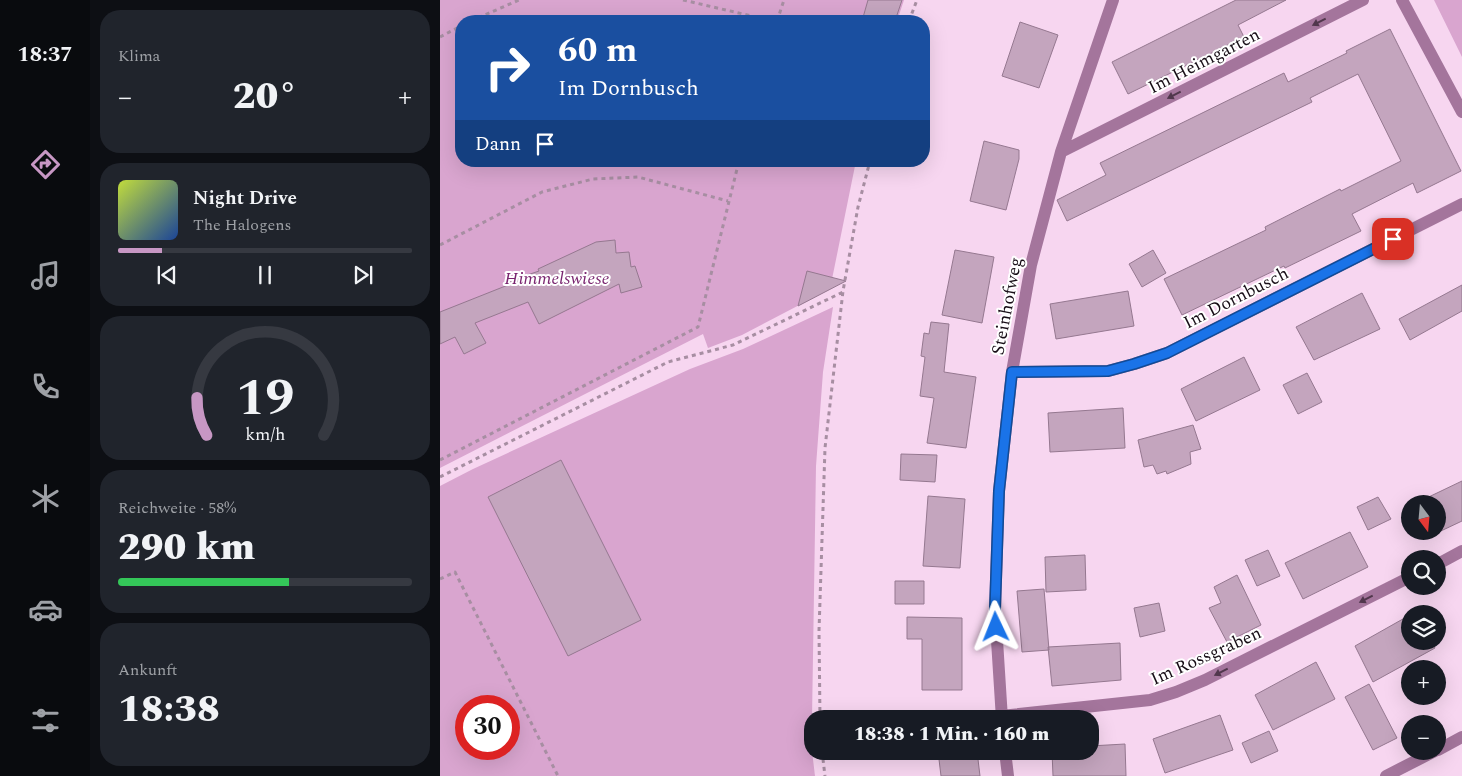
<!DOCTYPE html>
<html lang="de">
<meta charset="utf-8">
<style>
:root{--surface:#171b24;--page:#20242c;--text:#f1f3f6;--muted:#9ea1a6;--line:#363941;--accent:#c797c4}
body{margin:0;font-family:Spectral,serif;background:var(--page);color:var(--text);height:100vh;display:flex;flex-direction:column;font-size:19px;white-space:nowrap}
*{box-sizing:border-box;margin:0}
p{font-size:16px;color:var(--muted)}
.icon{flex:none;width:28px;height:28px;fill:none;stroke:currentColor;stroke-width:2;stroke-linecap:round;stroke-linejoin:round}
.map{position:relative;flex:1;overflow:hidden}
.sheet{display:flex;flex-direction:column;gap:10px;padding:10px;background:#0d0f14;width:350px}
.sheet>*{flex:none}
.top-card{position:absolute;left:15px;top:15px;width:475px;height:152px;border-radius:20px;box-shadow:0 5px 20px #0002;background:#1a4fa0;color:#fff;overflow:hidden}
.needle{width:32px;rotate:164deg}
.controls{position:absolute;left:961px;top:495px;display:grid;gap:10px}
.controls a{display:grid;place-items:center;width:45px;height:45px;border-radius:50%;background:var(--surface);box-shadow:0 5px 20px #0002;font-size:25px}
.speed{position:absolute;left:15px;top:695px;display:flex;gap:10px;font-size:25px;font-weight:700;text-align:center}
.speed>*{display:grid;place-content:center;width:65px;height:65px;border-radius:50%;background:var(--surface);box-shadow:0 5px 20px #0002;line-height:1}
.speed .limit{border:8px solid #d22;background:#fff;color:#111}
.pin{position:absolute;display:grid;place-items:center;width:42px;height:42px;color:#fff;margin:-21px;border-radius:10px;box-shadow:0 2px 8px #0006}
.me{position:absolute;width:55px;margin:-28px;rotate:358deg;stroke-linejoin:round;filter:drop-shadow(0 0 4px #0008)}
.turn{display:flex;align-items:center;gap:18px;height:105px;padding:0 20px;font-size:22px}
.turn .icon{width:65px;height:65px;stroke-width:2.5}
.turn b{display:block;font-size:35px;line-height:42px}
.then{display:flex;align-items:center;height:48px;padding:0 20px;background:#0003;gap:10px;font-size:19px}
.big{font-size:38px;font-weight:800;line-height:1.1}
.sheet .widget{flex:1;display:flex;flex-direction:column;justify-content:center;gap:8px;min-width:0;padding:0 18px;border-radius:20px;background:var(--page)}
.sheet .dial{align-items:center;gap:0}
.dial svg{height:130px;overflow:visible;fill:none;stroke:var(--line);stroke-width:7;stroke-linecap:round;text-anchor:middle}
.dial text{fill:var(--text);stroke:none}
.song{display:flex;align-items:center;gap:15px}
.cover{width:60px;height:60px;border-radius:8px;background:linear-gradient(135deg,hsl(70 70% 55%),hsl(220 70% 35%))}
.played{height:5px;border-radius:2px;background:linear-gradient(90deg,var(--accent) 15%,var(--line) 15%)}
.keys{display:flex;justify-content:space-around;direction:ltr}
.heat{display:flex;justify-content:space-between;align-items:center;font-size:28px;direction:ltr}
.charge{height:8px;border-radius:4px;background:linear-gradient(90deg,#34c759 58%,var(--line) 0)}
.trip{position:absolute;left:364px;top:710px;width:295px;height:50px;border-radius:20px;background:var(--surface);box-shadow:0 5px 20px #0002;font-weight:800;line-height:50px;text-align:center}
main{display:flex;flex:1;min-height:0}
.tabs{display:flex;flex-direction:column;width:90px;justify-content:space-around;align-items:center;background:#090b0e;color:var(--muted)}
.tabs .icon{width:35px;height:35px}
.tabs .active{color:var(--accent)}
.tabs b{font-size:22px;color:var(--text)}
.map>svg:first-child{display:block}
.green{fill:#d9a5cf;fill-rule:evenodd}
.building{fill:#c4a5be;stroke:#957890}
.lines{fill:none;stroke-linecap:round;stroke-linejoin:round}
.path{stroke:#a78ea2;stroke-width:3;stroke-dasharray:4 4;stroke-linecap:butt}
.minor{stroke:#a4759c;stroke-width:12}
.oneway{fill:#50374c}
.route-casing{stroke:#114b97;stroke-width:12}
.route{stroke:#1a73e8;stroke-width:9}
.labels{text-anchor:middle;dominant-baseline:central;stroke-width:4;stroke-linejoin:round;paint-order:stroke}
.street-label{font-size:18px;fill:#180e17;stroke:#fff}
.park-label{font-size:18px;font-style:italic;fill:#79246f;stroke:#fff}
</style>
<main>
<nav class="tabs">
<b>18:37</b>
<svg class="icon active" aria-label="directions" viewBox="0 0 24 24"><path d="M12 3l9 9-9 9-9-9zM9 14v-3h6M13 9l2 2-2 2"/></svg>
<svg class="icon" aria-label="music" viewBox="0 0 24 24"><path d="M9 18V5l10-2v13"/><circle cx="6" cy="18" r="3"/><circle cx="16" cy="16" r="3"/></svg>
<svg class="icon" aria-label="phone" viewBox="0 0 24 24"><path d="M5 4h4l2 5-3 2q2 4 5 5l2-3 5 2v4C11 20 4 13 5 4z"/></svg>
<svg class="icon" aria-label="climate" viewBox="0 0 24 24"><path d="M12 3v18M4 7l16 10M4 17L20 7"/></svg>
<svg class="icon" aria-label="car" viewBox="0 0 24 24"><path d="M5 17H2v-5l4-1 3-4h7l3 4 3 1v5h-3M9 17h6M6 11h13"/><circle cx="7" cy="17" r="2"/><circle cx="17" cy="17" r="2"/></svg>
<svg class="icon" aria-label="filters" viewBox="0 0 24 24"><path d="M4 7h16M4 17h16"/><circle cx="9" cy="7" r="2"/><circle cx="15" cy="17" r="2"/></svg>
</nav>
<section class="sheet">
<div class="widget"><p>Klima</p>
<div class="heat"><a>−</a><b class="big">20°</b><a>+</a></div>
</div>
<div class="widget">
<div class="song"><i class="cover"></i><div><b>Night Drive</b><p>The Halogens</p></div></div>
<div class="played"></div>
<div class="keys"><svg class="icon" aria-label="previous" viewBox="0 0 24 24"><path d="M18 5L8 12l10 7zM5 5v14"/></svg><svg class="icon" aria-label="pause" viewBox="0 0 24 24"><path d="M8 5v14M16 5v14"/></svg><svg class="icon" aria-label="next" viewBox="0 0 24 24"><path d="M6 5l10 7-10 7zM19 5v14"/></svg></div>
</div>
<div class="widget dial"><svg viewBox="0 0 100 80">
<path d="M14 69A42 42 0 1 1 86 69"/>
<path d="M14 69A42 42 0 0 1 8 46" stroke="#c797c4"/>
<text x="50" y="56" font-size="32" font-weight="700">19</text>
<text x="50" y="72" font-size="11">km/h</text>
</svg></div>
<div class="widget"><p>Reichweite · 58%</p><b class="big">290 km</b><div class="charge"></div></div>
<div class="widget"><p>Ankunft</p><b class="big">18:38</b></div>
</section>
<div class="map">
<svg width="1022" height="776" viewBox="0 0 1022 776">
<rect width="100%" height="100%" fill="#f7d6f0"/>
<!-- green -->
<path class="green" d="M 0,0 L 464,0 L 457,21 L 21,21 L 21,161 L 416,161 L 390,289 L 302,335 L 268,348 L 263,334 L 0,468 Z
M 994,0 L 1022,0 L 1022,57 Z
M 393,307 L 383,372 L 376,466 L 372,719 L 372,751 L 375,776 L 0,776 L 0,486 L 33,469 L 250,369 L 303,349 ZM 26,706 L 69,706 L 69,749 L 26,749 Z"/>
<!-- building -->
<path class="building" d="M 428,0 L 462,0 L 455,21 L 422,21 Z
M 796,0 L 846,0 L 798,25 L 804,37 L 688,94 L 672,62 Z
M 580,22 L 618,35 L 599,88 L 562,76 Z
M 950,29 L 1021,171 L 977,193 L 973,183 L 912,214 L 921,231 L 845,268 L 844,266 L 742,315 L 724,279 L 826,230 L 825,227 L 900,189 L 901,191 L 961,161 L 918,74 L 870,98 L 872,102 L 627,221 L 617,200 L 666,175 L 660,163 L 844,73 L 848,82 L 907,53 L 906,51 Z
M 544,141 L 579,150 L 579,159 L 566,210 L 530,201 Z
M 175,240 L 176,253 L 189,252 L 191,267 L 195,266 L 202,287 L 181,293 L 179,284 L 99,324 L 88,302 L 35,323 L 46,343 L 24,354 L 15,337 L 0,344 L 0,312 L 68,285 L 67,282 L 99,271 L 98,269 L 156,242 Z
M 515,250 L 554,257 L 542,323 L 502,315 Z
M 713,250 L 726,273 L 702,287 L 689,264 Z
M 367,271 L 406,281 L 358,306 Z
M 1022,285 L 1022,311 L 970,340 L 959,319 Z
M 688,291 L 694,326 L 616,339 L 610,304 Z
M 922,293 L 940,329 L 874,360 L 856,327 Z
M 491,322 L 509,324 L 504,372 L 536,377 L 526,448 L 487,443 L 494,398 L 480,396 L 485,357 L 481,356 L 484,333 L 489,334 Z
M 804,357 L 820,390 L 756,421 L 741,389 Z
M 867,373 L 882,402 L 858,414 L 843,385 Z
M 683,408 L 685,448 L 610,452 L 608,413 Z
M 753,425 L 761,449 L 750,452 L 751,464 L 727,474 L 726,471 L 717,474 L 713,465 L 704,467 L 698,440 Z
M 461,454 L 497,455 L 495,482 L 460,480 Z
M 121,460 L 201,620 L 128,656 L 48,497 Z
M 1022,481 L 1022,521 L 986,538 L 982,531 L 998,531 L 998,504 L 974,504 Z
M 488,496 L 525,499 L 520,568 L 483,566 Z
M 938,497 L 951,519 L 928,530 L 917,507 Z
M 910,532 L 928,567 L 863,599 L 845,563 Z
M 828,550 L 840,576 L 817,586 L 805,560 Z
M 645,555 L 646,590 L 606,592 L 605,557 Z
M 797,575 L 821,625 L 787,642 L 769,608 L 781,603 L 774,587 Z
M 455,581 L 484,581 L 484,604 L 455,604 Z
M 604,589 L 609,650 L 582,652 L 577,591 Z
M 719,603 L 725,631 L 700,637 L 694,608 Z
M 970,615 L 970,641 L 991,641 L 995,648 L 933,682 L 915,646 Z
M 467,617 L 522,618 L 522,690 L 482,690 L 482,639 L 467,639 Z
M 680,643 L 681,680 L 612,686 L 608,647 Z
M 876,662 L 895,699 L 833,730 L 815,695 Z
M 929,684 L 957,738 L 933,750 L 905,697 Z
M 780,715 L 793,750 L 725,773 L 713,739 Z
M 829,731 L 838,751 L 811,763 L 802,743 Z
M 685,744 L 686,776 L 613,776 L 612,751 L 650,751 L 650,746 Z
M 498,751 L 537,751 L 540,776 L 501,776 Z"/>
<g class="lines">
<!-- path -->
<path class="path" d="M 243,0 L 333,21
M 31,21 L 79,0
M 337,21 L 344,0
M 469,21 L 477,0
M 0,37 L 21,26
M 0,245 L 102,192 L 153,179 L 198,177 L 288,201
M 0,460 L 258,327 L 299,161
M 0,477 L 228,362 L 293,345 L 403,292
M 0,579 L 15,572 L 118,776
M 380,719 L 379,631 L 385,448 L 403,291 L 418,207 L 430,161
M 382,751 L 385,776"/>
<!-- minor -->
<path class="minor" d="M 962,0 L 1022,112
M 621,152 L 923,0
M 572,372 L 668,371 L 694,364 L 727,353 L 1022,204
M 998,564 L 1022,551
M 561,716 L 710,700 L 736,692 L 765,680 L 970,577
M 562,719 L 555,609 L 559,491 L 572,372 L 591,265 L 621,152 L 673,0
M 998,750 L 1022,737
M 565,751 L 568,776
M 946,776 L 995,751"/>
</g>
<!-- one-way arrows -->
<defs><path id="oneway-solid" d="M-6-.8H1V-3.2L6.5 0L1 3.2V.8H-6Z" transform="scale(1.25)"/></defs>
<g class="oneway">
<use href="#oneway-solid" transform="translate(879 22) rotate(153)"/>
<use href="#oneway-solid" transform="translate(734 95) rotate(153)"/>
<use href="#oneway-solid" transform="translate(926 599) rotate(153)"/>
<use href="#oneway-solid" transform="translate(781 672) rotate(153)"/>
</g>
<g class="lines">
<!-- route casing -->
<g class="route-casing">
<path id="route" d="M 556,627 L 555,609 L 559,491 L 572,372 L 668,371 L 694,364 L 727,353 L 953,239"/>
</g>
<!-- route -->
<use href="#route" class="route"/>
</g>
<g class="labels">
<!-- street labels -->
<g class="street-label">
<text transform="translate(764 61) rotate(-27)">Im Heimgarten</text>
<text transform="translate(796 298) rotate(-27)">Im Dornbusch</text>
<text transform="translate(567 306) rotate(-79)">Steinhofweg</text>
<text transform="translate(766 656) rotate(-24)">Im Rossgraben</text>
</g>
<!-- park labels -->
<g class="park-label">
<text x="117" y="278">Himmelswiese</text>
</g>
</g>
</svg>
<div class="controls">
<a><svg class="needle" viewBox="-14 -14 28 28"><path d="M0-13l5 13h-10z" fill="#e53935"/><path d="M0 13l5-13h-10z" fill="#9ea1a6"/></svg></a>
<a><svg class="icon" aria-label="search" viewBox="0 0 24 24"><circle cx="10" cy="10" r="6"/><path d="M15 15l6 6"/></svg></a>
<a><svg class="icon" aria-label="layers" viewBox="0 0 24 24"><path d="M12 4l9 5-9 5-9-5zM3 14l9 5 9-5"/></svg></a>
<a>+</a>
<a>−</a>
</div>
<div class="speed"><div class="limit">30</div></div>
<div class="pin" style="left:953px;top:239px;background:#d93025"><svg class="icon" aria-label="arrive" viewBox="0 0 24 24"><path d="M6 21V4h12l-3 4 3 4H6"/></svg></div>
<svg class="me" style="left:556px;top:627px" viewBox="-20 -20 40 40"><path d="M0-17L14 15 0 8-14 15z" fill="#1a73e8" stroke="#fff" stroke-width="4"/></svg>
<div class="trip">18:38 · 1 Min. · 160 m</div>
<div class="top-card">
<div class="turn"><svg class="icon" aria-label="right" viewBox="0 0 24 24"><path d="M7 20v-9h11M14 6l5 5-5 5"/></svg><div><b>60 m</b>Im Dornbusch</div></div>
<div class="then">Dann<svg class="icon" aria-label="arrive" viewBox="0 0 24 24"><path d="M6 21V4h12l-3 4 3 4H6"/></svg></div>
</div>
</div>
</main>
